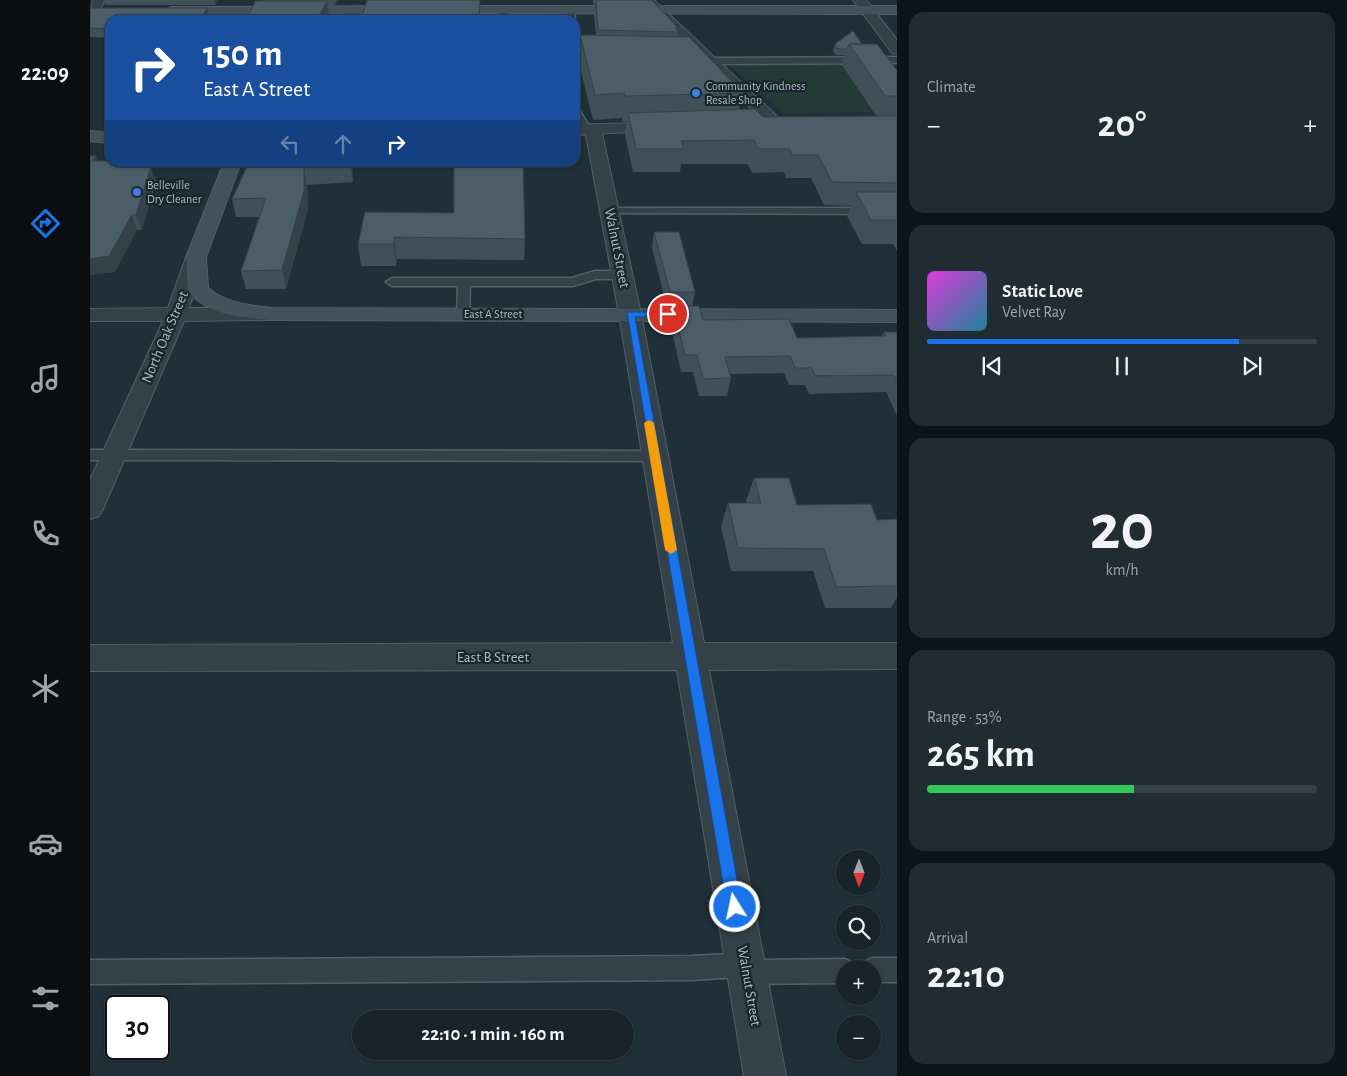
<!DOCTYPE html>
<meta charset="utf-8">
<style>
:root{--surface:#18242a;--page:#212c32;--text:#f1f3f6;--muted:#9fa4a8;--line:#364147;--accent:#1a73e8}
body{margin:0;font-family:"Alegreya Sans",sans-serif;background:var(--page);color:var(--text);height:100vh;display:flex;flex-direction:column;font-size:19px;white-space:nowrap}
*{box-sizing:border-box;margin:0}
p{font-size:16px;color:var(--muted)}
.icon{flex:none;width:28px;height:28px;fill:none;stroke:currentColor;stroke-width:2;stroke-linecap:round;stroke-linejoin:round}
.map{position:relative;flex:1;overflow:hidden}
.sheet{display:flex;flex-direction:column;gap:12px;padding:12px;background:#0d1417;width:450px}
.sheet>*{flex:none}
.top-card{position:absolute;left:15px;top:15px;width:475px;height:152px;border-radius:15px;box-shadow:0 1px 4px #0004,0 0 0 1px var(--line);background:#1a4fa0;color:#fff;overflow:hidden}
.needle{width:32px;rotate:180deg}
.controls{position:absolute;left:746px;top:850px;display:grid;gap:10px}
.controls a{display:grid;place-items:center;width:45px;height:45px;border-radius:50%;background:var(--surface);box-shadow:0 1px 4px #0004,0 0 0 1px var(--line);font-size:25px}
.speed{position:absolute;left:15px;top:995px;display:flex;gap:10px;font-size:25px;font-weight:700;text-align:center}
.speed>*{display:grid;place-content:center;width:65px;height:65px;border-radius:50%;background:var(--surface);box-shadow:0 1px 4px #0004,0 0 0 1px var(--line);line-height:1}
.speed .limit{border:2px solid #111;border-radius:8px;background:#fff;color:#111}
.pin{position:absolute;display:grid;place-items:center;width:42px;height:42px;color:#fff;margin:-21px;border:2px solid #fff;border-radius:50%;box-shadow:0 1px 5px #0007}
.me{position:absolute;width:55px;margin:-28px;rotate:350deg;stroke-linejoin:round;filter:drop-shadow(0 0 4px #0008)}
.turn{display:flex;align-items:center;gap:18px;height:105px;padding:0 15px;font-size:22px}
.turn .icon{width:65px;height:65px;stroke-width:2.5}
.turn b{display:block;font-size:35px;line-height:42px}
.lanes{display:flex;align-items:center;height:48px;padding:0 15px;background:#0003;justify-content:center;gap:25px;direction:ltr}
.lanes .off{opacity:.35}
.big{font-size:38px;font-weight:600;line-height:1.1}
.sheet .card{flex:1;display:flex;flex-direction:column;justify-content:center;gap:8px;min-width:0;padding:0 18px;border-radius:15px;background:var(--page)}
.sheet .dial{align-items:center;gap:0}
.dial b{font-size:65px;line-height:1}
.song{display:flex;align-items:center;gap:15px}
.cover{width:60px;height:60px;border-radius:8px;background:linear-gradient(135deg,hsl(300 70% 55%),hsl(190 70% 35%))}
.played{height:5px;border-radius:2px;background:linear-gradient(90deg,var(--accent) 80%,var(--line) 80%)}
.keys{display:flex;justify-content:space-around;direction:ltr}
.heat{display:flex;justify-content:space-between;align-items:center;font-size:28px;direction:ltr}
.charge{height:8px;border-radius:4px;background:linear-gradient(90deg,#34c759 53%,var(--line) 0)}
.trip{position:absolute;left:262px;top:1010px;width:282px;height:50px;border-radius:25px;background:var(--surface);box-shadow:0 1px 4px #0004,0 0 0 1px var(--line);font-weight:600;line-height:50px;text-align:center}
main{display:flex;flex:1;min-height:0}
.tab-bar{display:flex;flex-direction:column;width:90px;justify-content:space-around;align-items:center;background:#0a0e11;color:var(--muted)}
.tab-bar .icon{width:35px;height:35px}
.tab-bar .selected{color:var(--accent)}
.tab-bar b{font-size:22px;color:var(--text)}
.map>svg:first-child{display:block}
.green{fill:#233b37}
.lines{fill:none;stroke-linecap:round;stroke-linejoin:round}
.service-casing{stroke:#515f66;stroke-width:3}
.minor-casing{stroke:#515f66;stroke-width:2}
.tertiary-casing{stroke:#515f66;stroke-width:2}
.secondary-casing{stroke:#515f66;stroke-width:2}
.service{fill:#344148;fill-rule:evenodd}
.minor{fill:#344148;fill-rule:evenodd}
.tertiary{fill:#344148;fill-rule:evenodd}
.secondary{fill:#42525b;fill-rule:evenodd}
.wall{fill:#405059}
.shaded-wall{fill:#344148}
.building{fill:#4b5d67;stroke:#344148}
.route{fill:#1a73e8;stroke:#114b97}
.slow{fill:#f59e0b}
.shop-dot{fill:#3f7fe0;stroke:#19262d;stroke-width:2}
.labels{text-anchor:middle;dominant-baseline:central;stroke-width:4.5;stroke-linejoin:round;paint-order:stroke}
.far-poi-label{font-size:12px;fill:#aebcc5;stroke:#19262d;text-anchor:start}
.far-street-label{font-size:12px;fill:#aebcc5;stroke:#19262d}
.street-label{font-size:15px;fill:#aebcc5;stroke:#19262d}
</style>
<main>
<nav class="tab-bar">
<b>22:09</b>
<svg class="icon selected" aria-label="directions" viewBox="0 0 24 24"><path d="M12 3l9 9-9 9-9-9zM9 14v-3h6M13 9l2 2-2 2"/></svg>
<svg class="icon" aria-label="music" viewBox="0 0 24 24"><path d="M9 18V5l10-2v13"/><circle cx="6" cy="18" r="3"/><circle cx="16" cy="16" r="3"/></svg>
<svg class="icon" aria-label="phone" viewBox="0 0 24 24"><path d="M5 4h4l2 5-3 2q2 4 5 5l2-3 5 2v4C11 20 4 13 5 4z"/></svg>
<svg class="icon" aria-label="climate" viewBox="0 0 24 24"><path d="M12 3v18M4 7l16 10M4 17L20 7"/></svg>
<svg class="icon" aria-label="car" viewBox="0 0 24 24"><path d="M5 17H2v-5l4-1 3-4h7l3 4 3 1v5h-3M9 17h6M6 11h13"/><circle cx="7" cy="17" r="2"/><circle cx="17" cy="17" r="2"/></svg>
<svg class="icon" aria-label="filters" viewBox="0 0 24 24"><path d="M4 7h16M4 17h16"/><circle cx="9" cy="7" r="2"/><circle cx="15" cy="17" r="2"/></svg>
</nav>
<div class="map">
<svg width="807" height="1076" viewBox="0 0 807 1076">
<rect width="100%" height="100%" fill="#203038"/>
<!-- green -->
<path class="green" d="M 752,63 L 781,112 L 693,114 L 639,64 Z"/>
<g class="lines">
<!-- service casing -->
<g class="service-casing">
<path id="service" d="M 410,8 L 417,10 L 417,20 L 409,20 Z
M 477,8 L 484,10 L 485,20 L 477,20 Z
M 485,50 L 511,52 L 515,55 L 511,58 L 485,56 Z
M 807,57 L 807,63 L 619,64 L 615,61 L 619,58 Z
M 485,107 L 488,108 L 501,129 L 499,131 L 491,129 L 485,118 Z
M 519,208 L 807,208 L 807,214 L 515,213 L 513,211 Z
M 505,271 L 532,271 L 538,275 L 532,279 L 506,279 L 483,286 L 380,286 L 379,314 L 373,318 L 367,314 L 368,286 L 302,286 L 296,282 L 302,278 L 482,278 Z
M 0,450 L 565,451 L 570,452 L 572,456 L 570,460 L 565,461 L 0,460 Z
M 655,953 L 663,957 L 665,960 L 755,959 L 763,963 L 766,969 L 755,969 L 755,983 L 656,984 L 648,980 L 646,977 L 602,980 L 0,984 L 0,960 L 602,956 Z
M 782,958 L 807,958 L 807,982 L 782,982 L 782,969 L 771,969 L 774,962 Z"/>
</g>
<!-- minor casing -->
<g class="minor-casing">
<path id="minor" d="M 3,0 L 15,0 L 8,14 L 0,14 Z
M 551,0 L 564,0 L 693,122 L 695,125 L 693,128 L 681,128 Z
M 262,7 L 269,11 L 267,20 L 253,20 L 255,11 Z
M 503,124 L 509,126 L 511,129 L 551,314 L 614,643 L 807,643 L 807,669 L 619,670 L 696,1076 L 654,1076 L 587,670 L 0,671 L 0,645 L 583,643 L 529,314 L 495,129 L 497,126 Z
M 106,251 L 113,253 L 116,257 L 99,308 L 176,308 L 184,309 L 187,314 L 184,319 L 176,320 L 94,321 L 13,509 L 9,516 L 0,519 L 0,480 L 73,321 L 0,321 L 0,309 L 78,308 L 96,257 L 99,253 Z"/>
</g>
<!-- tertiary casing -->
<g class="tertiary-casing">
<path id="tertiary" d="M 763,0 L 776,0 L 807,40 L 807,54 L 802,53 Z
M 573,122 L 581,127 L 579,130 L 485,135 L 485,125 Z"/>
</g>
<!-- secondary casing -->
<g class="secondary-casing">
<path id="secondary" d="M 311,6 L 316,7 L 318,10 L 316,13 L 81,15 L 74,11 L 81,7 Z
M 351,6 L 807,6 L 807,14 L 346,13 L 344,10 Z
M 0,131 L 20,133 L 20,143 L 0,141 Z
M 134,162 L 151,162 L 116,257 L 118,288 C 137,304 159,305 182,308 L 807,310 L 807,322 L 182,320 C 153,317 116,316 98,290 L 96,257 Z"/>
</g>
<!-- service -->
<use href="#service" class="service"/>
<!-- minor -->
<use href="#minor" class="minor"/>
<!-- tertiary -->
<use href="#tertiary" class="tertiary"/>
<!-- secondary -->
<use href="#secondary" class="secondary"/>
</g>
<!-- wall -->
<path class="wall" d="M 13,0 L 128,0 L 125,5 L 15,5 Z
M 172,0 L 247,0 L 245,5 L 237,5 L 239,17 L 237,20 L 157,20 L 173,1 Z
M 503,0 L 562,0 L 588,28 L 588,37 L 653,93 L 649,110 L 673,117 L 786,116 L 752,65 L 755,55 L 746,55 L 743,51 L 745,44 L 772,44 L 807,70 L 807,251 L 803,244 L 772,244 L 757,216 L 761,206 L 734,205 L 721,178 L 696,178 L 694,172 L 662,173 L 658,164 L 591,164 L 590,172 L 543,172 L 535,135 L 537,121 L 532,122 L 532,118 L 503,120 L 488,59 L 490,35 L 506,35 L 504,16 L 505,4 L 503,4 Z
M 0,8 L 117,8 L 119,17 L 20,20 L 20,38 L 0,37 Z
M 0,156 L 7,161 L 52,162 L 54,166 L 66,181 L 52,230 L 47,230 L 25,272 L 0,275 Z
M 158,162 L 262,162 L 263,182 L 217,185 L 218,209 L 196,289 L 156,289 L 151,271 L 169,217 L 146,217 L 142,199 L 158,164 Z
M 342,162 L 433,162 L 435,239 L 434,260 L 307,259 L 306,266 L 271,266 L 268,244 L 364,213 L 364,168 L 342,168 Z
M 564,232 L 605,292 L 602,306 L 613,320 L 707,338 L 792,336 L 794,332 L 807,332 L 807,416 L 796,392 L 719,394 L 715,385 L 699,385 L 694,373 L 640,374 L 641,378 L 637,396 L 609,396 L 603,372 L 591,372 L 580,323 L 583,307 L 577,307 L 562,248 Z
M 664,478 L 707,505 L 787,520 L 807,519 L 807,599 L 806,599 L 801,608 L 735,608 L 723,571 L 641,571 L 631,526 L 638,503 L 657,503 L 656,501 Z"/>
<!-- shaded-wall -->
<path class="shaded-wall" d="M 124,0 L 128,0 L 125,5 Z
M 237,1 L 239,17 L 237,20 L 227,20 Z
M 117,8 L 119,17 L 117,20 L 110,20 Z
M 6,156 L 11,171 L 2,161 Z
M 50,162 L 52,162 L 56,174 L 49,166 Z
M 260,162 L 262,162 L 263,182 Z
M 61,166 L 66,181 L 52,230 L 46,215 Z
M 214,167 L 217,185 L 218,209 L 196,289 L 192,270 Z
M 42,215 L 47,230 L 25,272 L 0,275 L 0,259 Z
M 304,237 L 307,259 L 306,266 L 304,244 Z"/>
<!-- building -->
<path class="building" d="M 277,0 L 390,0 L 389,20 L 271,20 Z
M 506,0 L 562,0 L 588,28 L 585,28 L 589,32 L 508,30 Z
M 165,1 L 237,1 L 227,20 L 157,20 Z
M 0,8 L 117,8 L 110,20 L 20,20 L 20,29 L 0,28 Z
M 763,31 L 772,44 L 759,44 L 757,49 L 748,49 L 745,44 Z
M 490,35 L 599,37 L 653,93 L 535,96 L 534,93 L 505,95 Z
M 759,44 L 787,44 L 807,70 L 807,96 L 795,96 Z
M 665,109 L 673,117 L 807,116 L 807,183 L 742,182 L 728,155 L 702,155 L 700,149 L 668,149 L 664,140 L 591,141 L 594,149 L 546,149 L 538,113 Z
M 0,156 L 6,156 L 2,161 L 20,161 L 20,162 L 50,162 L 49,166 L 61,166 L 46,215 L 42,215 L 19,256 L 0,259 Z
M 159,162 L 260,162 L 260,164 L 214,167 L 214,191 L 192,270 L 151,271 L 176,198 L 142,199 Z
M 364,162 L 433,162 L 435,239 L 304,237 L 304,244 L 268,244 L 275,212 L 364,213 Z
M 766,192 L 807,192 L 807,220 L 781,220 Z
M 564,232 L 589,232 L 605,292 L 580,292 Z
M 583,306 L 609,306 L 613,320 L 699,319 L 707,338 L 796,336 L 794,332 L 807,332 L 807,382 L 804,375 L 725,376 L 722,368 L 705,368 L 700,356 L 635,357 L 641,378 L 613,379 L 607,355 L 595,355 Z
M 664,478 L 699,478 L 707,505 L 781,504 L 787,520 L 807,519 L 807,586 L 746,587 L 734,549 L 648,548 L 638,503 L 671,503 Z"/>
<!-- route -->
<path class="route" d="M 537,312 L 578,312 L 582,314 L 578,317 L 545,317 L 652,907 L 650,913 L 645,915 L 639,913 L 637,907 Z"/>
<!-- slow -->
<path class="slow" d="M 559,420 L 564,423 L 587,550 L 581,554 L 575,550 L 554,423 Z"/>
<!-- markers -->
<g class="shop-dot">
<circle cx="606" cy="93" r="5"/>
<circle cx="47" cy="192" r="5"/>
</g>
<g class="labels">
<!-- far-poi labels -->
<g class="far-poi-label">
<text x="616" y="86">Community Kindness<tspan x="616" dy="14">Resale Shop</tspan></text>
<text x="57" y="185">Belleville<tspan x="57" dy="14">Dry Cleaner</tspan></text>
</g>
<!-- far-street labels -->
<g class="far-street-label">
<text x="403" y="314">East A Street</text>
</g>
<!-- street labels -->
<g class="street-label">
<text transform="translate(527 248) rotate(79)">Walnut Street</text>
<text transform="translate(75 337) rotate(-67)">North Oak Street</text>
<text x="403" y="657">East B Street</text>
<text transform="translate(659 986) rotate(80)">Walnut Street</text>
</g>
</g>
</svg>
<div class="controls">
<a><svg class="needle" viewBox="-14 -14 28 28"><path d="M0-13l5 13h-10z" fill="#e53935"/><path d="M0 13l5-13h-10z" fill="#9fa4a8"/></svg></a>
<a><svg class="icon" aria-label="search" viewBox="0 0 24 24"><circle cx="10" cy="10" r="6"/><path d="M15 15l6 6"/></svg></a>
<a>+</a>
<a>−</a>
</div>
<div class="speed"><div class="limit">30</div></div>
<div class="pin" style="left:578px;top:314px;background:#d93025"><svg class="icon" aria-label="arrive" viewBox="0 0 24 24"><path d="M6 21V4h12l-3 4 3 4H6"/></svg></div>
<svg class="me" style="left:645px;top:907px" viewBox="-20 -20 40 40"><circle r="17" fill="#1a73e8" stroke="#fff" stroke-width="3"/><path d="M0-11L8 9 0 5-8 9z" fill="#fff"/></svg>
<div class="trip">22:10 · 1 min · 160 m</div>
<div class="top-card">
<div class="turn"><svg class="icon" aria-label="right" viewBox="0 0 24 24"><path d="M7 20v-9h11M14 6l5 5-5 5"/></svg><div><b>150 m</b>East A Street</div></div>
<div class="lanes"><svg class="icon off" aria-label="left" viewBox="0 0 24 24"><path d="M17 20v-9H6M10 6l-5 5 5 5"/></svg><svg class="icon off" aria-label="ahead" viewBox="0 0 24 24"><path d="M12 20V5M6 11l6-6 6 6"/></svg><svg class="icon" aria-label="right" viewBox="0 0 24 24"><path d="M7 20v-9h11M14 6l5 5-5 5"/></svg></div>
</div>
</div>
<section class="sheet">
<div class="card"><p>Climate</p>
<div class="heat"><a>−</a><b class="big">20°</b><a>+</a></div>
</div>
<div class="card">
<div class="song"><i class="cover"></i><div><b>Static Love</b><p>Velvet Ray</p></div></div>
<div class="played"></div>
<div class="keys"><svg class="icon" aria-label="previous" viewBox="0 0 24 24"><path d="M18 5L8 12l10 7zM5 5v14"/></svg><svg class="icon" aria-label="pause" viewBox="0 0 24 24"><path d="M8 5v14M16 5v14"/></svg><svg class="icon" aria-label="next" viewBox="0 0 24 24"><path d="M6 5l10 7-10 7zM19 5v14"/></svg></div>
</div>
<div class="card dial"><b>20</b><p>km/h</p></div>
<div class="card"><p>Range · 53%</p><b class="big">265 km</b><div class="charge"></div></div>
<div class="card"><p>Arrival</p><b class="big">22:10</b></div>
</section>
</main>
